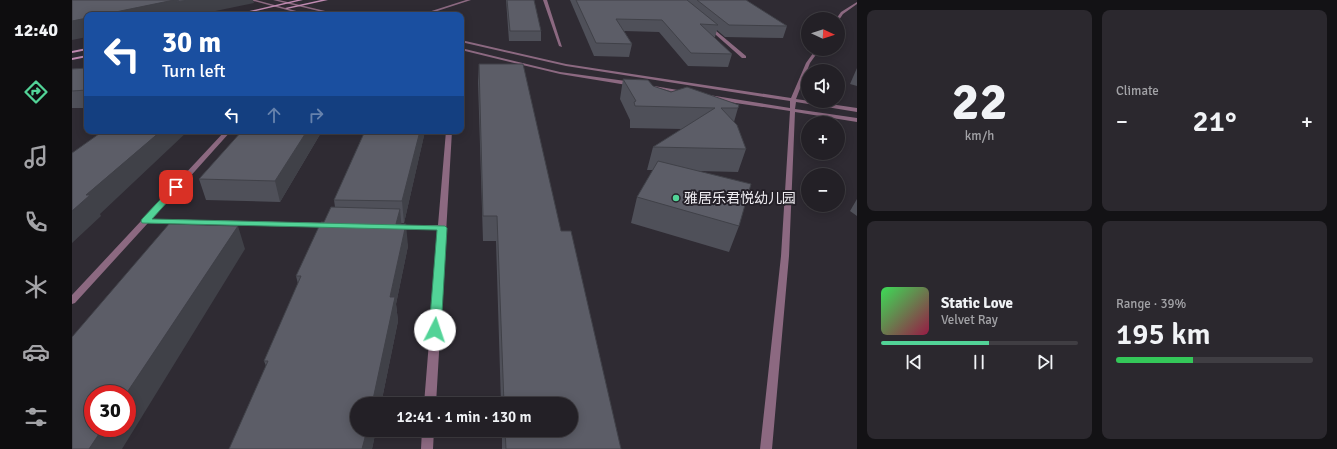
<!DOCTYPE html>
<meta charset="utf-8">
<style>
:root{--surface:#232026;--page:#2b282e;--text:#f1f3f6;--muted:#a3a3a7;--line:#403e43;--accent:#52d397}
body{margin:0;font-family:Signika,"Noto Sans SC",sans-serif;background:var(--page);color:var(--text);height:100vh;display:flex;flex-direction:column;font-size:15px;white-space:nowrap}
*{box-sizing:border-box;margin:0}
p{font-size:13px;color:var(--muted)}
.icon{flex:none;width:22px;height:22px;fill:none;stroke:currentColor;stroke-width:2;stroke-linecap:round;stroke-linejoin:round}
.map{position:relative;flex:1;overflow:hidden}
.side{display:flex;flex-direction:column;gap:10px;padding:10px;background:#131215;width:480px}
.side>*{flex:none}
.hud{position:absolute;left:12px;top:12px;width:380px;height:122px;border-radius:8px;box-shadow:0 2px 10px #0003,0 0 0 1px var(--line);background:#1a4fa0;color:#fff;overflow:hidden}
.needle{width:26px;rotate:93deg}
.controls{position:absolute;left:729px;top:12px;display:grid;gap:8px}
.controls a{display:grid;place-items:center;width:44px;height:44px;border-radius:50%;background:var(--surface);box-shadow:0 2px 10px #0003,0 0 0 1px var(--line);font-size:20px}
.speed{position:absolute;left:12px;top:385px;display:flex;gap:8px;font-size:20px;font-weight:700;text-align:center}
.speed>*{display:grid;place-content:center;width:52px;height:52px;border-radius:50%;background:var(--surface);box-shadow:0 2px 10px #0003,0 0 0 1px var(--line);line-height:1}
.speed .limit{border:6px solid #d22;background:#fff;color:#111}
.pin{position:absolute;display:grid;place-items:center;width:34px;height:34px;color:#fff;margin:-17px;border-radius:8px;box-shadow:0 2px 6px #0006}
.me{position:absolute;width:44px;margin:-22px;rotate:4deg;stroke-linejoin:round;filter:drop-shadow(0 0 3px #0008)}
.turn{display:flex;align-items:center;gap:14px;height:84px;padding:0 12px;font-size:18px}
.turn .icon{width:52px;height:52px;stroke-width:2.5}
.turn b{display:block;font-size:28px;line-height:34px}
.lanes{display:flex;align-items:center;height:38px;padding:0 12px;background:#0003;justify-content:center;gap:20px;direction:ltr}
.lanes .off{opacity:.35}
.big{font-size:30px;font-weight:600;line-height:1.1}
.side .card{flex:1;display:flex;flex-direction:column;justify-content:center;gap:6px;min-width:0;padding:0 14px;border-radius:8px;background:var(--page)}
.side .dial{align-items:center;gap:0}
.dial b{font-size:52px;line-height:1}
.song{display:flex;align-items:center;gap:12px}
.cover{width:48px;height:48px;border-radius:6px;background:linear-gradient(135deg,hsl(130 70% 55%),hsl(340 70% 35%))}
.played{height:4px;border-radius:2px;background:linear-gradient(90deg,var(--accent) 55%,var(--line) 55%)}
.keys{display:flex;justify-content:space-around;direction:ltr}
.heat{display:flex;justify-content:space-between;align-items:center;font-size:22px;direction:ltr}
.charge{height:6px;border-radius:3px;background:linear-gradient(90deg,#34c759 39%,var(--line) 0)}
.side .tiles{flex:1;display:grid;gap:10px;grid-template-columns:repeat(2,1fr)}
.trip{position:absolute;left:278px;top:397px;width:228px;height:40px;border-radius:20px;background:var(--surface);box-shadow:0 2px 10px #0003,0 0 0 1px var(--line);font-weight:600;line-height:40px;text-align:center}
main{display:flex;flex:1;min-height:0}
.menu{display:flex;flex-direction:column;width:72px;justify-content:space-around;align-items:center;background:#0e0d0f;color:var(--muted)}
.menu .icon{width:28px;height:28px}
.menu .on{color:var(--accent)}
.menu b{font-size:18px;color:var(--text)}
.map>svg:first-child{display:block}
.lines{fill:none;stroke-linecap:round;stroke-linejoin:round}
.street{fill:#8c6981;fill-rule:evenodd}
.secondary{fill:#c18bb2;fill-rule:evenodd}
.wall{fill:#4f5059}
.shaded-wall{fill:#404148}
.building{fill:#5c5d67;stroke:#404148}
.route{fill:#52d397;stroke:#358962}
.poi-dot{fill:#52d397;stroke:#252129;stroke-width:1.5}
.labels{text-anchor:middle;dominant-baseline:central;stroke-width:4;stroke-linejoin:round;paint-order:stroke}
.poi-label{font-size:14px;fill:#f0eef3;stroke:#252129;text-anchor:start}
</style>
<main>
<nav class="menu">
<b>12:40</b>
<svg class="icon on" aria-label="directions" viewBox="0 0 24 24"><path d="M12 3l9 9-9 9-9-9zM9 14v-3h6M13 9l2 2-2 2"/></svg>
<svg class="icon" aria-label="music" viewBox="0 0 24 24"><path d="M9 18V5l10-2v13"/><circle cx="6" cy="18" r="3"/><circle cx="16" cy="16" r="3"/></svg>
<svg class="icon" aria-label="phone" viewBox="0 0 24 24"><path d="M5 4h4l2 5-3 2q2 4 5 5l2-3 5 2v4C11 20 4 13 5 4z"/></svg>
<svg class="icon" aria-label="climate" viewBox="0 0 24 24"><path d="M12 3v18M4 7l16 10M4 17L20 7"/></svg>
<svg class="icon" aria-label="car" viewBox="0 0 24 24"><path d="M5 17H2v-5l4-1 3-4h7l3 4 3 1v5h-3M9 17h6M6 11h13"/><circle cx="7" cy="17" r="2"/><circle cx="17" cy="17" r="2"/></svg>
<svg class="icon" aria-label="filters" viewBox="0 0 24 24"><path d="M4 7h16M4 17h16"/><circle cx="9" cy="7" r="2"/><circle cx="15" cy="17" r="2"/></svg>
</nav>
<div class="map">
<svg width="785" height="449" viewBox="0 0 785 449">
<rect width="100%" height="100%" fill="#2f2b33"/>
<g class="lines">
<!-- street -->
<path class="street" d="M 178,0 L 184,0 L 228,12 L 226,13 Z
M 201,0 L 207,0 L 270,15 L 263,15 Z
M 394,0 L 399,0 L 353,15 L 347,15 Z
M 471,0 L 475,0 L 490,47 L 487,46 Z
M 785,2 L 785,4 L 771,14 L 767,20 L 764,19 L 769,12 Z
M 635,25 L 637,25 L 674,56 L 674,58 L 670,58 L 635,27 Z
M 389,40 L 494,64 L 719,98 L 734,63 L 744,49 L 748,49 L 738,63 L 724,99 L 785,108 L 785,112 L 724,102 L 723,109 L 785,118 L 785,122 L 723,112 L 717,256 L 700,449 L 688,449 L 709,256 L 718,111 L 637,99 L 634,97 L 637,95 L 718,108 L 718,101 L 494,66 L 389,42 Z
M 389,48 L 488,72 L 561,82 L 564,84 L 561,86 L 488,74 L 389,50 Z
M 582,86 L 612,91 L 615,93 L 612,95 L 580,89 L 579,88 Z
M 153,131 L 159,131 L 80,219 L 257,223 L 261,225 L 260,227 L 76,223 L 3,303 L 0,304 L 0,295 Z
M 374,131 L 380,131 L 364,404 L 352,404 L 366,230 L 325,229 L 321,227 L 325,225 L 366,225 Z
M 350,430 L 362,430 L 361,449 L 349,449 Z"/>
<!-- secondary -->
<path class="secondary" d="M 225,0 L 231,0 L 167,15 L 160,15 Z
M 249,0 L 256,0 L 215,9 L 213,8 Z
M 15,48 L 15,50 L 0,53 L 0,51 Z
M 15,55 L 15,57 L 0,60 L 0,58 Z"/>
</g>
<!-- wall -->
<path class="wall" d="M 434,0 L 462,0 L 469,31 L 469,41 L 437,41 Z
M 498,0 L 674,0 L 715,26 L 711,38 L 653,37 L 645,30 L 643,37 L 641,37 L 660,54 L 656,67 L 616,66 L 587,32 L 552,31 L 560,44 L 557,57 L 522,56 Z
M 407,64 L 489,231 L 549,449 L 430,449 L 430,430 L 499,430 L 499,404 L 429,404 L 424,241 L 411,241 L 406,82 Z
M 15,68 L 15,108 L 0,108 L 0,69 Z
M 785,68 L 785,86 L 778,84 Z
M 551,79 L 666,108 L 662,122 L 674,149 L 666,172 L 626,171 L 667,226 L 657,252 L 559,223 L 565,197 L 581,170 L 575,170 L 581,147 L 610,129 L 558,128 L 558,120 L 548,99 Z
M 170,131 L 250,131 L 208,202 L 134,200 L 127,179 Z
M 293,131 L 353,131 L 332,223 L 329,223 L 336,246 L 324,304 L 326,321 L 309,404 L 285,404 L 285,430 L 304,430 L 300,449 L 194,366 L 192,361 L 226,284 L 224,276 L 252,222 L 263,207 L 262,200 Z
M 785,199 L 785,216 L 778,211 Z"/>
<!-- shaded-wall -->
<path class="shaded-wall" d="M 102,0 L 181,0 L 182,3 L 124,15 L 29,15 Z
M 15,18 L 15,37 L 0,40 L 0,21 Z
M 89,131 L 116,131 L 28,214 L 29,216 L 0,243 L 0,211 L 14,195 Z
M 235,131 L 250,131 L 208,202 L 203,181 Z
M 348,131 L 353,131 L 352,136 L 332,223 L 330,201 Z
M 328,209 L 330,231 L 324,224 Z
M 334,224 L 336,246 L 324,304 L 326,321 L 309,404 L 300,404 L 318,297 Z
M 166,226 L 173,249 L 50,449 L 17,449 L 31,428 L 55,428 L 55,394 L 54,394 Z
M 295,430 L 304,430 L 300,449 L 290,449 Z"/>
<!-- building -->
<path class="building" d="M 0,0 L 102,0 L 29,15 L 15,15 L 15,18 L 0,21 Z
M 107,0 L 116,0 L 104,2 Z
M 435,0 L 462,0 L 469,31 L 438,31 Z
M 504,0 L 615,0 L 646,25 L 628,24 L 660,54 L 619,53 L 590,20 L 544,19 L 560,44 L 524,43 Z
M 625,0 L 674,0 L 715,26 L 657,25 Z
M 407,64 L 451,64 L 489,231 L 499,231 L 549,449 L 434,449 L 433,430 L 499,430 L 499,404 L 432,404 L 425,216 L 411,216 Z
M 15,68 L 15,90 L 0,91 L 0,69 Z
M 551,79 L 576,80 L 581,86 L 599,92 L 615,87 L 667,105 L 666,108 L 649,108 L 665,125 L 674,149 L 581,147 L 643,108 L 563,106 L 562,102 L 564,101 Z
M 31,131 L 89,131 L 14,195 L 18,195 L 0,211 L 0,153 Z
M 170,131 L 235,131 L 203,181 L 127,179 Z
M 293,131 L 348,131 L 330,201 L 262,200 Z
M 586,161 L 679,184 L 667,226 L 565,197 Z
M 259,207 L 328,209 L 324,224 L 334,224 L 318,297 L 323,297 L 300,404 L 285,404 L 285,430 L 295,430 L 290,449 L 157,449 L 196,361 L 192,361 L 229,276 L 224,276 L 249,222 L 252,222 Z
M 97,224 L 166,226 L 54,394 L 21,394 L 21,428 L 31,428 L 17,449 L 0,449 L 0,337 Z"/>
<!-- route -->
<path class="route" d="M 104,185 L 107,186 L 108,187 L 107,189 L 80,219 L 373,226 L 375,228 L 369,330 L 367,334 L 363,335 L 359,334 L 357,330 L 365,230 L 70,223 L 69,221 L 70,219 L 101,186 Z"/>
<!-- markers -->
<circle class="poi-dot" cx="604" cy="198" r="4"/>
<g class="labels">
<!-- poi labels -->
<g class="poi-label">
<text x="612" y="198">雅居乐君悦幼儿园</text>
</g>
</g>
</svg>
<div class="controls">
<a><svg class="needle" viewBox="-14 -14 28 28"><path d="M0-13l5 13h-10z" fill="#e53935"/><path d="M0 13l5-13h-10z" fill="#a3a3a7"/></svg></a>
<a><svg class="icon" aria-label="sound" viewBox="0 0 24 24"><path d="M4 9h4l5-4v14l-5-4H4zM17 9q2 3 0 6"/></svg></a>
<a>+</a>
<a>−</a>
</div>
<div class="speed"><div class="limit">30</div></div>
<div class="pin" style="left:104px;top:187px;background:#d93025"><svg class="icon" aria-label="arrive" viewBox="0 0 24 24"><path d="M6 21V4h12l-3 4 3 4H6"/></svg></div>
<svg class="me" style="left:363px;top:330px" viewBox="-20 -20 40 40"><circle r="19" fill="#fff"/><path d="M0-13L10 11 0 6-10 11z" fill="#52d397"/></svg>
<div class="trip">12:41 · 1 min · 130 m</div>
<div class="hud">
<div class="turn"><svg class="icon" aria-label="left" viewBox="0 0 24 24"><path d="M17 20v-9H6M10 6l-5 5 5 5"/></svg><div><b>30 m</b>Turn left</div></div>
<div class="lanes"><svg class="icon" aria-label="left" viewBox="0 0 24 24"><path d="M17 20v-9H6M10 6l-5 5 5 5"/></svg><svg class="icon off" aria-label="ahead" viewBox="0 0 24 24"><path d="M12 20V5M6 11l6-6 6 6"/></svg><svg class="icon off" aria-label="right" viewBox="0 0 24 24"><path d="M7 20v-9h11M14 6l5 5-5 5"/></svg></div>
</div>
</div>
<section class="side">
<div class="tiles">
<div class="card dial"><b>22</b><p>km/h</p></div>
<div class="card"><p>Climate</p>
<div class="heat"><a>−</a><b class="big">21°</b><a>+</a></div>
</div>
<div class="card">
<div class="song"><i class="cover"></i><div><b>Static Love</b><p>Velvet Ray</p></div></div>
<div class="played"></div>
<div class="keys"><svg class="icon" aria-label="previous" viewBox="0 0 24 24"><path d="M18 5L8 12l10 7zM5 5v14"/></svg><svg class="icon" aria-label="pause" viewBox="0 0 24 24"><path d="M8 5v14M16 5v14"/></svg><svg class="icon" aria-label="next" viewBox="0 0 24 24"><path d="M6 5l10 7-10 7zM19 5v14"/></svg></div>
</div>
<div class="card"><p>Range · 39%</p><b class="big">195 km</b><div class="charge"></div></div>
</div>
</section>
</main>
